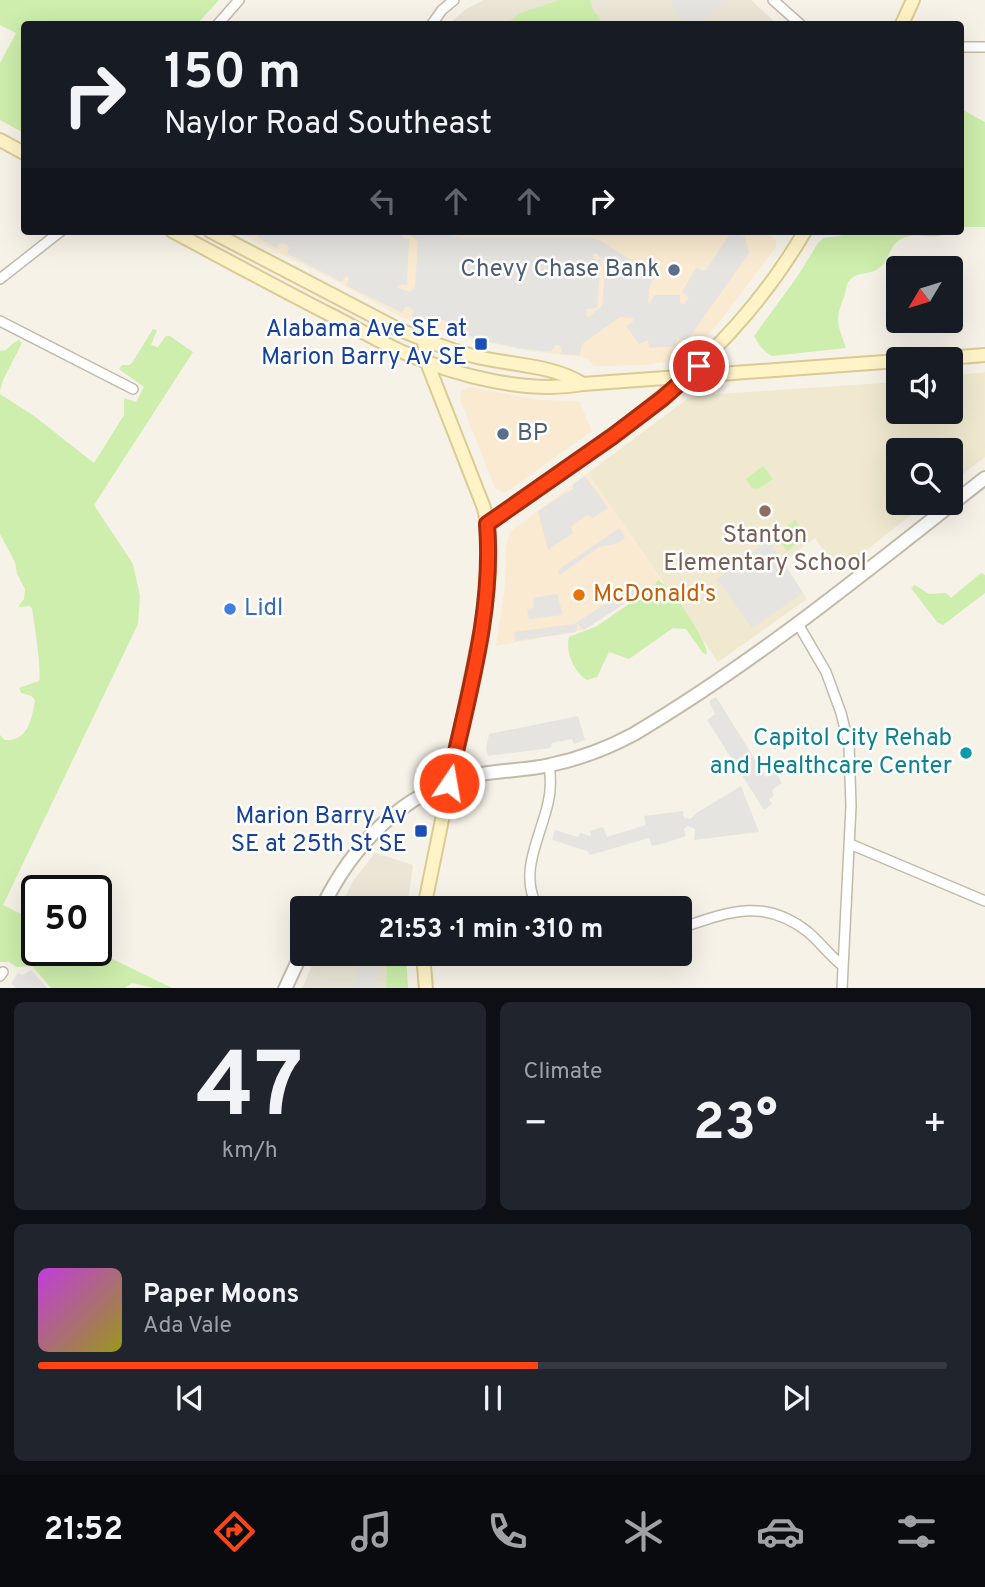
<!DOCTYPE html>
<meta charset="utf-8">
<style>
:root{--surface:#171b24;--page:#20242c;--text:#f1f3f6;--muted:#9ea1a6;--line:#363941;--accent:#ff4415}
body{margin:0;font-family:Overpass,sans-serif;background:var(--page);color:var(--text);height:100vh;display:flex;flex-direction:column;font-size:26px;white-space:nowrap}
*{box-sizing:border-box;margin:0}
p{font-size:23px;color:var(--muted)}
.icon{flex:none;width:38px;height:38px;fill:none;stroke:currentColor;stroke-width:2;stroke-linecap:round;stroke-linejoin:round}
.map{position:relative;height:988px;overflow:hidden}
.drawer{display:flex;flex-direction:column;gap:14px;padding:14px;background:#0d0f14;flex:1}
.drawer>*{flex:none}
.guide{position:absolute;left:21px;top:21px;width:943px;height:214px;border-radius:7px;box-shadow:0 7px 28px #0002;background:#171b24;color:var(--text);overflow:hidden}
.needle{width:46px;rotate:232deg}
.tools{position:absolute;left:886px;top:256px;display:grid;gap:14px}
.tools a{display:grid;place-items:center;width:77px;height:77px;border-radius:7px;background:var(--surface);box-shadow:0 7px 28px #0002;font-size:35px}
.speed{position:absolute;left:21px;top:875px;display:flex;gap:14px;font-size:35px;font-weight:700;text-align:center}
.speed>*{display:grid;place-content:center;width:91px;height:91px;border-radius:50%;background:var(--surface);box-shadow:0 7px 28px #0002;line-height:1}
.speed .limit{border:4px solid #111;border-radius:10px;background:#fff;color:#111}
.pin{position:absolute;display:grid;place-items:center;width:60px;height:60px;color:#fff;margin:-30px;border:4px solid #fff;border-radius:50%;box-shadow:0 2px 7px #0007}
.me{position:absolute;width:77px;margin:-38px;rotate:12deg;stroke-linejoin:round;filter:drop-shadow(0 0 5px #0008)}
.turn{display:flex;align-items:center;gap:24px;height:147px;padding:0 28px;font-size:32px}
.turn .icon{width:91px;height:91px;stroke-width:2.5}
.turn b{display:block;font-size:49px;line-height:60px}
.lanes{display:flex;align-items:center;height:66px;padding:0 28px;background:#0003;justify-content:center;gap:35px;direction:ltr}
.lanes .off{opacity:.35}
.big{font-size:52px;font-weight:700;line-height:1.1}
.drawer .widget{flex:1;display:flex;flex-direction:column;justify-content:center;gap:10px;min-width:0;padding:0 24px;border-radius:10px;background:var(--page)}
.drawer .dial{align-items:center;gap:0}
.dial b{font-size:91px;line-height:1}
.song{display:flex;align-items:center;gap:21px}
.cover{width:84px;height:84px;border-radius:10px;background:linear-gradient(135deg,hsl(290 70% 55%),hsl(60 70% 35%))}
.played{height:7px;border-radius:4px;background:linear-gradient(90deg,var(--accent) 55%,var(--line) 55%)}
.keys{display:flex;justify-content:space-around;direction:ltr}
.heat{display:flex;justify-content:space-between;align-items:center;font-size:38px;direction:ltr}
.drawer .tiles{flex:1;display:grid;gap:14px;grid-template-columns:1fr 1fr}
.widget:last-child{grid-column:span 2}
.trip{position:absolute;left:290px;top:896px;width:402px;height:70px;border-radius:7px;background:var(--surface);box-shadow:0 7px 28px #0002;font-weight:700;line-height:70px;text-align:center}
.menu{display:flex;height:112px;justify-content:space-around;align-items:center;background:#090b0e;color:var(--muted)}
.menu .icon{width:49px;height:49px}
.menu .active{color:var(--accent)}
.menu b{font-size:32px;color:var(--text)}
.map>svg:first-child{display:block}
.residential{fill:#eae5d5}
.commercial{fill:#f9ead1}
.education{fill:#f0e9d0}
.green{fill:#cdeeac}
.parking{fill:#e6e4e0;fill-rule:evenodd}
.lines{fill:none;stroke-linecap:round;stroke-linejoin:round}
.minor-casing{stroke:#c2bba9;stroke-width:12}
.tertiary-casing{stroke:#c2bba9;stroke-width:16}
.secondary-casing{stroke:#dacb93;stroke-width:16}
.minor{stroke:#fff;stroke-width:9}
.tertiary{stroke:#fff;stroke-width:12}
.secondary{stroke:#fff4c8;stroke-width:12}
.route-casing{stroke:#a62c0e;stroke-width:18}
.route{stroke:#ff4415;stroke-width:12}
.service-dot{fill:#5c6f8a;stroke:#fff;stroke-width:2.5}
.transit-dot{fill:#1a4fb4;stroke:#fff;stroke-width:2.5}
.education-dot{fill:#8d6e63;stroke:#fff;stroke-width:2.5}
.food-dot{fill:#e8710a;stroke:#fff;stroke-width:2.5}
.shop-dot{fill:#3f7fe0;stroke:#fff;stroke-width:2.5}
.culture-dot{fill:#0f9aa8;stroke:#fff;stroke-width:2.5}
.labels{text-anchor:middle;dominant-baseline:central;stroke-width:5;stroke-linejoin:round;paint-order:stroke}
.service-label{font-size:24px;fill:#4e5e75;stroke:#fff;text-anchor:end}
.transit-label{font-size:24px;fill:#164399;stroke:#fff;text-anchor:end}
.education-label{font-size:24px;fill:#785e54;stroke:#fff}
.food-label{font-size:24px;fill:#c56008;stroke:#fff;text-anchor:start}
.shop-label{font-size:24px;fill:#366cbe;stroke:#fff;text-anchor:start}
.culture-label{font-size:24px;fill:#0d838f;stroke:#fff;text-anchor:end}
</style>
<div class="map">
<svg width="985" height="989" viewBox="0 0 985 989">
<rect width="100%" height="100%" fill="#f6f2e8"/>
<!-- residential -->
<path class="residential" d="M 484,0 L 751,0 L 777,24 L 449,24 L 466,9 Z
M 375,853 L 413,865 L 407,908 L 340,908 L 353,881 Z
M 317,954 L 387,954 L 386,988 L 302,989 Z"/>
<!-- commercial -->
<path class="commercial" d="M 235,231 L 762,231 L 776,239 L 776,247 L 717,325 L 684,359 L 646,365 L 594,366 L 587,358 L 525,350 L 479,341 L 401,317 L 334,280 Z
M 469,387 L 540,400 L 579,401 L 592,431 L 505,493 L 495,488 L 460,399 L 461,391 Z
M 588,473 L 661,580 L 584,630 L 496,646 L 505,586 L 506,545 L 510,532 Z"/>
<!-- education -->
<path class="education" d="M 985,372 L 985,457 L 950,484 L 950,450 L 898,450 L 898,502 L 927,502 L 838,573 L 815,538 L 783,562 L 807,599 L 718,662 L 588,473 L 687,399 L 702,395 L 898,382 L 898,411 L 950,411 L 950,376 Z"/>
<!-- green -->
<path class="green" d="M 0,0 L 219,0 L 197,24 L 24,24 L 24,133 L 0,120 L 0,63 L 16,33 L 0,25 Z
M 560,0 L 590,0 L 593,10 L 600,18 L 599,24 L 506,24 L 520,13 Z
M 961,109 L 985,122 L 985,227 L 961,227 Z
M 847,231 L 954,231 C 932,243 919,230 901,239 C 889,245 889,262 878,269 C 870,274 860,272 852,278 C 845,283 847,289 844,297 C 834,321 838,324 846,348 L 772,356 C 763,351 759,345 754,336 L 797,277 L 818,243 L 824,238 L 840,236 Z
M 153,329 L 157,330 L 151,345 L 158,347 L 166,336 L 170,336 L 193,352 L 94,505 L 133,564 L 140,596 L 138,624 L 3,905 L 37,922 L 37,950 L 94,950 L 172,988 L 154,988 L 132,983 L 125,988 L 51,988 L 32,966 L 17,967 L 9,962 L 0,962 L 0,735 L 5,740 C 28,742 32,718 35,700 L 32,696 L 21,693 L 19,688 L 39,681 C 42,673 34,621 32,608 L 30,606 L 18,607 L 24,599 L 25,589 L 17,574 L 15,562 L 0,534 L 0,394 L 34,416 L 94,463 L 124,415 L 124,398 L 136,402 L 144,387 L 119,369 L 122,365 L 129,365 L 132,363 Z
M 19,340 L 22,343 L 3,380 L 0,391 L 0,351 L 6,350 L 12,344 Z
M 763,466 L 773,479 L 758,489 L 752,488 L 746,479 Z
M 795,520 L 807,537 L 787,551 L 779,540 L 779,532 Z
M 981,573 L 985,575 L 985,593 L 943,625 L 937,622 L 911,588 L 915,585 L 929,594 L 946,593 L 951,598 Z
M 658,580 C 671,586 707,640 707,654 L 703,653 L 686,629 L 673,628 L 629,659 L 609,652 L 597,677 L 587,680 C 574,672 565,652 569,637 L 597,626 L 652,588 Z
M 387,954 L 406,954 L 408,988 L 386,988 Z"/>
<!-- parking -->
<path class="parking" d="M 671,0 L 725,0 L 700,24 L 692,24 L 688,20 L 678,18 Z
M 258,231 L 434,231 L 461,238 L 591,238 L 601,241 L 643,268 L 647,266 L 656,272 L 649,289 L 648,302 L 650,304 L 654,295 L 680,295 L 680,303 L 684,304 L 689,297 L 682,292 L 696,268 L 704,271 L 706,270 L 732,231 L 745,237 L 749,253 L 686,342 L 677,337 L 676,346 L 649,348 L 648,340 L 639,344 L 626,326 L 633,322 L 633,318 L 620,317 L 582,344 L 580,355 L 560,354 L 562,350 L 559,345 L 555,345 L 551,352 L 518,348 L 482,340 L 445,329 L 447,322 L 437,318 L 433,320 L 433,325 L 412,319 L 413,311 L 410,307 L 405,307 L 402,313 L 346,285 L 349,279 L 348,276 L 345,277 L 342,282 L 287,254 L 289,248 L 286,244 L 280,243 L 276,248 L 258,238 ZM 401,232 L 415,238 L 418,242 L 415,286 L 410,292 L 397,287 L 399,285 L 407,285 L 409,239 L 401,237 ZM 596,253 L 606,263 L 602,306 L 589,317 L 586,315 L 587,309 L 597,308 L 601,260 L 593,259 L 593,254 Z
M 585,476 L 608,508 L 593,518 L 587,515 L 571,527 L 573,533 L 548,550 L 538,511 L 573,489 L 573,484 Z
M 619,528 L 625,538 L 618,543 L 599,547 L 560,575 L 558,571 L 561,568 Z
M 769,540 L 803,593 L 752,628 L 717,579 Z
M 636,584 L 642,592 L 584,630 L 578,624 L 576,632 L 515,641 L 514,632 L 574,624 Z
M 557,594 L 563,615 L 529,619 L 527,609 L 534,608 L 533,598 Z
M 716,697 L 766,777 L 775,771 L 782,783 L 772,790 L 774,796 L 769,799 L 772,804 L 764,810 L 707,720 L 715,714 L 709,701 Z
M 578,716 L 585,740 L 574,744 L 572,739 L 552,743 L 551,748 L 488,756 L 486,749 L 489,734 Z
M 741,786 L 759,832 L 694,840 L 695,829 L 688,826 L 684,829 L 686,836 L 665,843 L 652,846 L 649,838 L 590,855 L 587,851 L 552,840 L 555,830 L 578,837 L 580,833 L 591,836 L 590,831 L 603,827 L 607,837 L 646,825 L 644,816 L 683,811 L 684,818 L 690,819 L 698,812 Z
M 360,954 L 384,954 L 374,988 L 354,988 Z
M 31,970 L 47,988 L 16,988 L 11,983 L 18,973 L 23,975 Z"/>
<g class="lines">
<!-- minor casing -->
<g class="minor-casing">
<path id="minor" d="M 773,0 L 800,24
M 218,24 L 239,0
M 432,24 L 442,10 L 454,0
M 961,47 L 985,47
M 0,279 L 61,231
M 0,321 L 133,389
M 798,624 L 826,672 L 841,713 L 849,745 L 851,806 L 842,989
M 850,844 L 985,901
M 538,908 C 518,873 540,839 548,803 C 551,791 551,778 549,765
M 681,928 C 728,912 764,897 808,932 C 821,943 830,956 843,966
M 0,976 L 3,972"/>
</g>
<!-- tertiary casing -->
<g class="tertiary-casing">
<path id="tertiary" d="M 322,908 C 351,847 402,792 471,776 C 497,770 524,771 550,765 C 579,759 608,748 634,734 C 759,660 871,567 985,478
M 285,989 L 303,950"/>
</g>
<!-- secondary casing -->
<g class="secondary-casing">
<path id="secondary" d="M 902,24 L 913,0
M 0,140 L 24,153
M 172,231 C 225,259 276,287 329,314 C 355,327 379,342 405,353 C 456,376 528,394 583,384 L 898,361
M 210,231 L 398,329 C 424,340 449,350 477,357 C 512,365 553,365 583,384
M 934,359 L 985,355
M 487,524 C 516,506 542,486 570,466 C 666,399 745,334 805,231
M 424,908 L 486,604 C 490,573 492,539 484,508 L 426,360 L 424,340
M 423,954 L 426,989"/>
</g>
<!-- minor -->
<use href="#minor" class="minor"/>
<!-- tertiary -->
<use href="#tertiary" class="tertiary"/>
<!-- secondary -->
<use href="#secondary" class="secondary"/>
</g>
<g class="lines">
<!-- route casing -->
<g class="route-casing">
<path id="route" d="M 449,783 C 467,698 494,612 487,524 L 613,436 L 663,398 L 699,366"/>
</g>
<!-- route -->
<use href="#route" class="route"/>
</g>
<!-- markers -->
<g class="service-dot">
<circle cx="674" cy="270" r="7"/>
<circle cx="503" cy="434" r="7"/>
</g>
<g class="transit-dot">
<rect x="474" y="337" width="14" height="14" rx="3.5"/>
<rect x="414" y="824" width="14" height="14" rx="3.5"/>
</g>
<circle class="education-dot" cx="765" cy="511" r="7"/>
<circle class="food-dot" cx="579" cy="595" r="7"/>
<circle class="shop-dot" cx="230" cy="609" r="7"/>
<circle class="culture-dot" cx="966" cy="753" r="7"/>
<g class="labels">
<!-- service labels -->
<g class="service-label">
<text x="660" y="270">Chevy Chase Bank</text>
<text x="517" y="434" text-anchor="start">BP</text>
</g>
<!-- transit labels -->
<g class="transit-label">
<text x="467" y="330">Alabama Ave SE at<tspan x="467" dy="28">Marion Barry Av SE</tspan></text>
<text x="407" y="817">Marion Barry Av<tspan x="407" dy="28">SE at 25th St SE</tspan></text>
</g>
<!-- education labels -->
<g class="education-label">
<text x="765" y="536">Stanton<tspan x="765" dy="28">Elementary School</tspan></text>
</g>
<!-- food labels -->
<g class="food-label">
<text x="593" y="595">McDonald's</text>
</g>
<!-- shop labels -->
<g class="shop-label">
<text x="244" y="609">Lidl</text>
</g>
<!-- culture labels -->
<g class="culture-label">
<text x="952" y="739">Capitol City Rehab<tspan x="952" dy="28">and Healthcare Center</tspan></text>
</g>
</g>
</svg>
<div class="tools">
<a><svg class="needle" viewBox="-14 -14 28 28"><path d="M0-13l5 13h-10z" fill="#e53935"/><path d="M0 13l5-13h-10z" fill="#9ea1a6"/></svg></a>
<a><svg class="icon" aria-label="sound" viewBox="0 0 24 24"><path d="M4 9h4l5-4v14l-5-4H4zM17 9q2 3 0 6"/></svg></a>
<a><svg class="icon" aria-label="search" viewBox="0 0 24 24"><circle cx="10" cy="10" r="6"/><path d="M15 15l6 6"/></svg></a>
</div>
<div class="speed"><div class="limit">50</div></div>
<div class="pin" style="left:699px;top:366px;background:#d93025"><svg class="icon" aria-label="arrive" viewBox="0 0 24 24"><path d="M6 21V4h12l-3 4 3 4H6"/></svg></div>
<svg class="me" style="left:449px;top:783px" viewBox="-20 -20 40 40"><circle r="17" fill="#ff4415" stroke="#fff" stroke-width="3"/><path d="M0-11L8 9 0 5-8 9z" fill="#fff"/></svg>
<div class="trip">21:53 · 1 min · 310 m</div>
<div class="guide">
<div class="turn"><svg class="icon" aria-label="right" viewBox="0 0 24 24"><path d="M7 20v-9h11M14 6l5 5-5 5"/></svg><div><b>150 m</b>Naylor Road Southeast</div></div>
<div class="lanes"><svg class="icon off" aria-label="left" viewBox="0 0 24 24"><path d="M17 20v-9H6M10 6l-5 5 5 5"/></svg><svg class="icon off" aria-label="ahead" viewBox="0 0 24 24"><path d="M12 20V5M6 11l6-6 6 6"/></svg><svg class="icon off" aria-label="ahead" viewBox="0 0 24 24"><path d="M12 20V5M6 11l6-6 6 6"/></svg><svg class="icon" aria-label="right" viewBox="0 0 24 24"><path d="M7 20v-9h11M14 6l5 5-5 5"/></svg></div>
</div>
</div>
<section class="drawer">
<div class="tiles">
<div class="widget dial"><b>47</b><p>km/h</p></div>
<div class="widget"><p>Climate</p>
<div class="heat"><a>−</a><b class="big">23°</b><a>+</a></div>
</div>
<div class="widget">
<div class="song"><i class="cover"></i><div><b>Paper Moons</b><p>Ada Vale</p></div></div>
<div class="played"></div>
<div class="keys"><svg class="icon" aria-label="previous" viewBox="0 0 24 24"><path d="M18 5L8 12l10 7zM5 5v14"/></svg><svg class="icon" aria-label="pause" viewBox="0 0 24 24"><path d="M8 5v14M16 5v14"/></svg><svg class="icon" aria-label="next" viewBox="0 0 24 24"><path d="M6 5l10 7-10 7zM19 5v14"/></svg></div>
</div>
</div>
</section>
<nav class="menu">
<b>21:52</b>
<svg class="icon active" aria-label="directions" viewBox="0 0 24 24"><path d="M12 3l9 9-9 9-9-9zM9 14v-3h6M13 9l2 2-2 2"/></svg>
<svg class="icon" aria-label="music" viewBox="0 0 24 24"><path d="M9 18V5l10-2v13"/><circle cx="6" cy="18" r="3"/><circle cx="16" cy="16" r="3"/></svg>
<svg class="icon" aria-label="phone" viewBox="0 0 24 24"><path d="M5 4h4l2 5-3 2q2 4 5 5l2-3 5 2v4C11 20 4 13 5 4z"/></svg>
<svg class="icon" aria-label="climate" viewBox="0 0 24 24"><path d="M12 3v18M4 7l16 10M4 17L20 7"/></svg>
<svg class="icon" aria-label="car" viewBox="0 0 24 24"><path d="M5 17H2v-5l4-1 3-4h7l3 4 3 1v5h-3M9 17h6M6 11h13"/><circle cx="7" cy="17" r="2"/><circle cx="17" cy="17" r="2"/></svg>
<svg class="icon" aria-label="filters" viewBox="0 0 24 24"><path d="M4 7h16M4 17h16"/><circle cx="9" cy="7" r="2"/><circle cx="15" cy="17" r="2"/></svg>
</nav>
